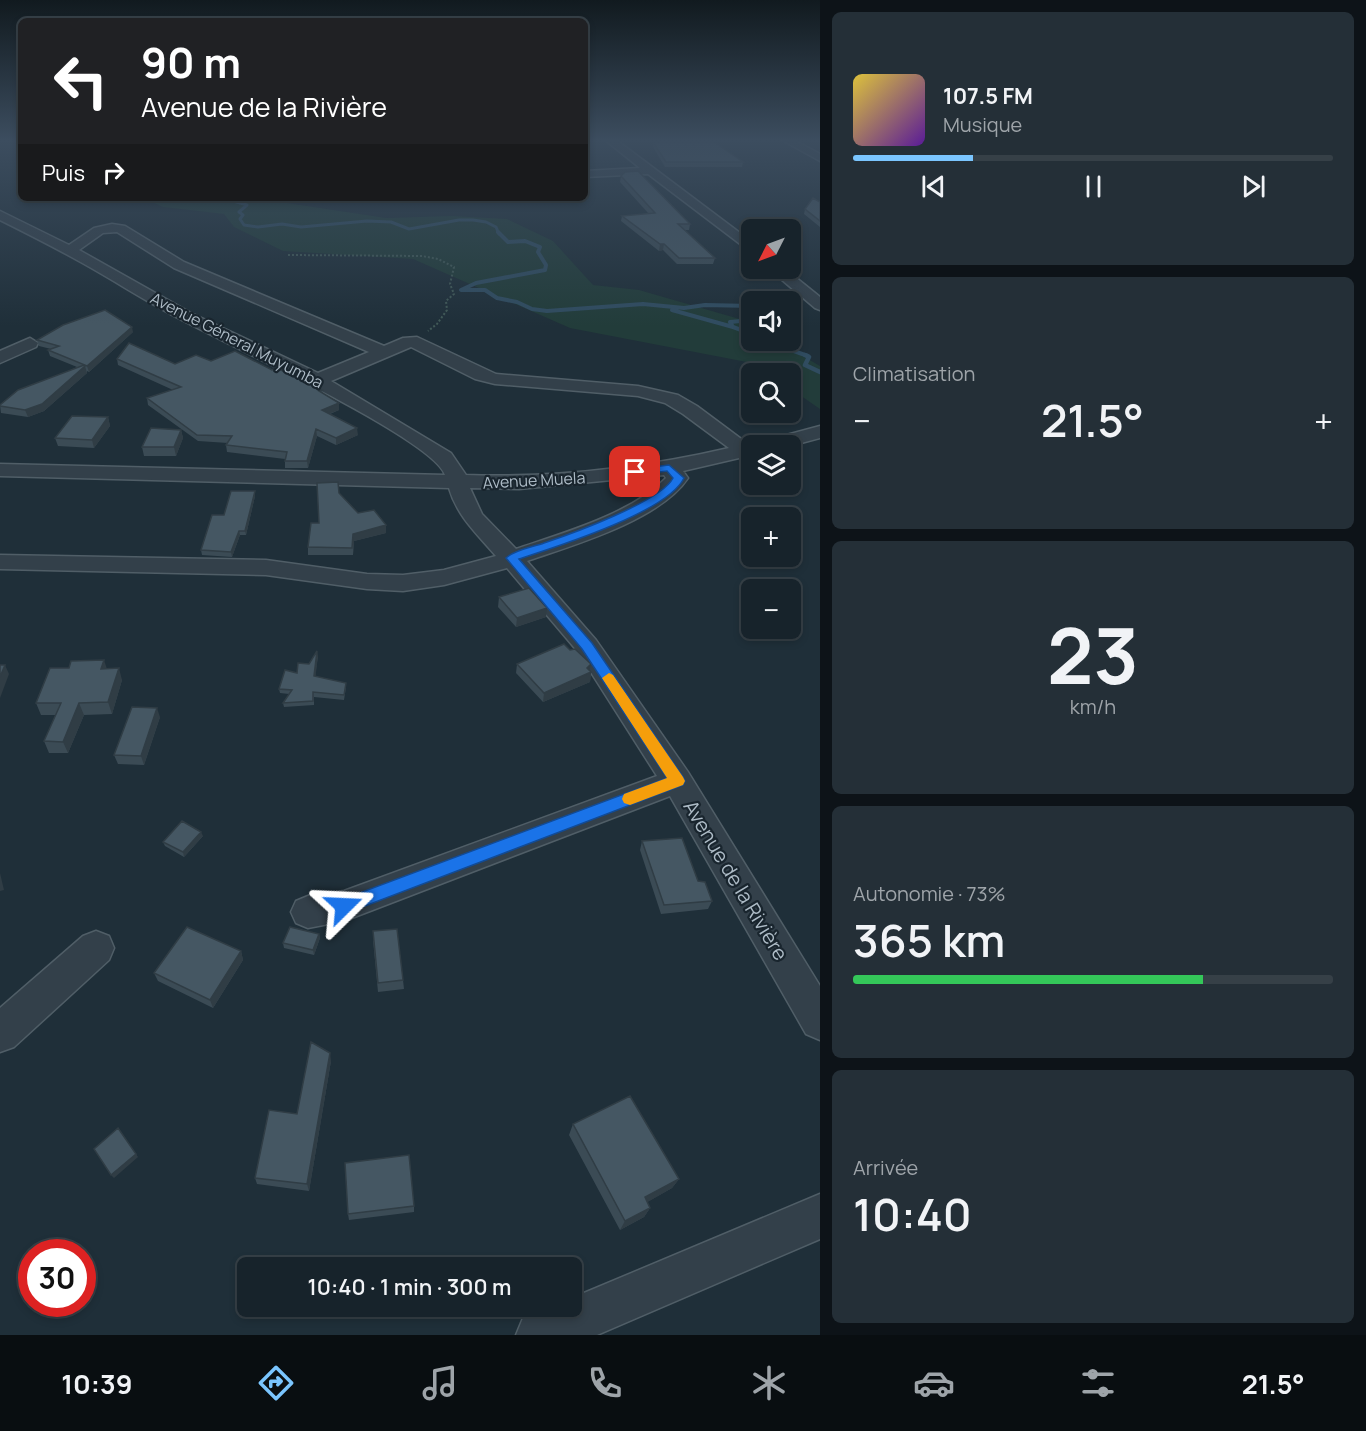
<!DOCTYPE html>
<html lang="fr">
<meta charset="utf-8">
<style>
:root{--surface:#17232b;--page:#242f37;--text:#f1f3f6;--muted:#9ea4a9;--line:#364047;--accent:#7ac5fe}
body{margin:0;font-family:Manrope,sans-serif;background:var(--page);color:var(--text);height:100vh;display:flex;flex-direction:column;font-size:22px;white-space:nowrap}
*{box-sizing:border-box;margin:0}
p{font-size:20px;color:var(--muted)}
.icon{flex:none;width:33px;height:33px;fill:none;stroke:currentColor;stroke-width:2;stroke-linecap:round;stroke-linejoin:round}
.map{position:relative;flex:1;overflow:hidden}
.panel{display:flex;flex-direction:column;gap:12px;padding:12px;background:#0d1318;width:546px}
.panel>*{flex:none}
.banner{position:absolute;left:18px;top:18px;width:570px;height:183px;border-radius:9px;box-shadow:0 3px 9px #0003,0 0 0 2px var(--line);background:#202124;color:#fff;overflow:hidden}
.needle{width:39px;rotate:228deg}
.tools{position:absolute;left:741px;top:219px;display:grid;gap:12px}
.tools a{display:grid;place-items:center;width:60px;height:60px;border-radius:9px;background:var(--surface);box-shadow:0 3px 9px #0003,0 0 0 2px var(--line);font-size:30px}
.speed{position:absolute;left:18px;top:1239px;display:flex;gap:12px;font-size:30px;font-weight:700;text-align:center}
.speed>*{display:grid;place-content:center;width:78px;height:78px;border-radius:50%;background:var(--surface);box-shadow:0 3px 9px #0003,0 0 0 2px var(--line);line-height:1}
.speed .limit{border:9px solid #d22;background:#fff;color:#111}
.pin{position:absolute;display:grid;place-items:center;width:51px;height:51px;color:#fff;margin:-26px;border-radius:12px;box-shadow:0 3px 9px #0006}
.me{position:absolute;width:66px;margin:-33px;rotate:69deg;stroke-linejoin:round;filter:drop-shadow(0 0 4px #0008)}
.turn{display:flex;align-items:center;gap:21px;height:126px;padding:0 24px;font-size:27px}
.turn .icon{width:78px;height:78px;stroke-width:2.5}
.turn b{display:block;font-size:42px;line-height:51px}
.then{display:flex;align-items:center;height:57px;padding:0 24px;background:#0003;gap:12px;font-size:22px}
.big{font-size:45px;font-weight:600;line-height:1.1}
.panel .tile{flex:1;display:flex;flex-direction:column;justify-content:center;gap:9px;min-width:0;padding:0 21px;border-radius:9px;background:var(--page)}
.panel .dial{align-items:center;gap:0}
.dial b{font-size:78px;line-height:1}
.song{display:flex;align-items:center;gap:18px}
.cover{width:72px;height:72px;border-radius:9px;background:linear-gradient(135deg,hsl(50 70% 55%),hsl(270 70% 35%))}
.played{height:6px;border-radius:3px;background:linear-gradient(90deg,var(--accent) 25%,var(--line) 25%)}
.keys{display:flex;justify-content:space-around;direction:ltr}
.heat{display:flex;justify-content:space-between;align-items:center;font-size:33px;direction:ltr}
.charge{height:9px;border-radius:4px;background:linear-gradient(90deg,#34c759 73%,var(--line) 0)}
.trip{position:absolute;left:237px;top:1257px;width:345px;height:60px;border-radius:9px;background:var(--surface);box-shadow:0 3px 9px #0003,0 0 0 2px var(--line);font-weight:600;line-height:60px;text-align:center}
.dock{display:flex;height:96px;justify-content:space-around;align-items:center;background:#090e11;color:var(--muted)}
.dock .icon{width:42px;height:42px}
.dock .current{color:var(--accent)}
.dock b{font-size:27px;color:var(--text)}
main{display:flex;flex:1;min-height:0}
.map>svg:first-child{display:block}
.green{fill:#223c3a}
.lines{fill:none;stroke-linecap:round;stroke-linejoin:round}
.stream-far2{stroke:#304c60;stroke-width:3}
.stream-far1{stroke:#304c60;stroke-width:4}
.stream{stroke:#304c60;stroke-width:4.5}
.minor-casing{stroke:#505e67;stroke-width:3}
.path{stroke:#415957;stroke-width:2;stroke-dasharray:2 2;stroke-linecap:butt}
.minor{fill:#33404a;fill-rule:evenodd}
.wall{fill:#3b4b55}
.shaded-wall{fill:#303d45}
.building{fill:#455763;stroke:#303d45;stroke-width:1.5}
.route{fill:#1a73e8;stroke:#114b97;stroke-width:1.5}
.slow{fill:#f59e0b}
.labels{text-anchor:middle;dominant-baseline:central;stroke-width:4.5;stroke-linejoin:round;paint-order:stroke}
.far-street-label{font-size:16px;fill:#adbbc6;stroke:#19252e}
.street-label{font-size:20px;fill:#adbbc6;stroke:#19252e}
</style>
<main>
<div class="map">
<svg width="820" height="1335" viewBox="0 0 820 1335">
<rect width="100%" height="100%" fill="#1f2f39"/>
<!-- green -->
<path class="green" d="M 137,198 L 254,198 L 386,218 L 452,216 L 507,219 L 553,241 L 593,285 L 639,290 L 743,320 L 751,325 L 752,340 L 777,341 L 820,366 L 820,409 L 791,389 L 790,374 L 768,373 L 752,363 L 570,328 L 413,259 L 283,251 L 234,227 L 224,214 L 163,207 L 148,200 Z"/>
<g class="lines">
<!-- stream-far2 -->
<path class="stream-far2" d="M 223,198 L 247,205 L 239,212 L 243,215 L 240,219 L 244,225 L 258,227 L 282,224 L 301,227 L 367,221 L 391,222 L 409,229 L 459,220 L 473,220 L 486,222 L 496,227 L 499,234"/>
<!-- stream-far1 -->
<path class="stream-far1" d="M 498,232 L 508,242 L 525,241 L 540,247 L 538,252 L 546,265 L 545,270 L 476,283 L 461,290 L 485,290 L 497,298 L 517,302 L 532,309 L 547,311 L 643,304 L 684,308 L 705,305 L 752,306
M 672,310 L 733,327
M 752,320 L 730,322 L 733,327 L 752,334
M 762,340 L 808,356"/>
<!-- stream -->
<path class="stream" d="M 805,355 L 809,357 L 805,365 L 820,372"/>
<!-- minor casing -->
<g class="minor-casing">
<path id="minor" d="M 604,139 L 615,139 L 752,242 L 752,253 L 648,174 L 585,177 L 585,171 L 640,168 Z
M 780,139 L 792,139 L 820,154 L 820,161 Z
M 0,211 L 69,245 L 94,228 L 112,224 L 125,226 L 184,262 L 384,346 L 403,338 L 417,337 L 496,374 L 638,386 L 678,395 L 697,406 L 748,444 L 758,445 L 760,442 L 820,426 L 820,438 L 790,446 L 752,446 L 752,455 L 683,471 L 688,478 C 660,520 574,545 527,561 L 596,640 L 688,772 L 820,986 L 820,1040 L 806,1034 L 670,796 L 344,921 L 308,928 L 296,923 L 291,912 L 296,901 L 308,896 L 344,891 L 657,776 L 578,652 L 507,568 L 444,585 L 403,591 L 367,589 L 266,575 L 0,569 L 0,555 L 266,560 L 367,574 L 403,575 L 444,570 L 496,556 C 477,534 457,516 449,488 L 0,476 L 0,464 L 445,475 C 434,439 222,342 180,319 C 145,301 112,279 77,260 C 52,246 26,233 0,220 ZM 117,232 L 174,268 L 369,352 L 318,373 L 191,313 L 79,250 L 103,233 ZM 411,347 L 475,379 L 495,384 L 638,396 L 665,403 L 683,414 L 729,448 C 643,468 554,478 466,475 L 451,453 L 331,381 ZM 664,475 L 666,478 C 631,514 563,533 516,549 L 482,514 L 470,488 L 519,489 Z
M 768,268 L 784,268 L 820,297 L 820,310 L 815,308 Z
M 30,338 L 38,343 L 36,347 L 0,363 L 0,351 Z
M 96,931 L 109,936 L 114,948 L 109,960 L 14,1047 L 0,1052 L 0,1008 L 83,936 Z
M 820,1194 L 820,1239 L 597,1335 L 516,1335 L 523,1318 L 550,1306 L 572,1306 L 572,1298 Z"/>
</g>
<!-- path -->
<path class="path" d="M 288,255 L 422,256 L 438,259 L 454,267 L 450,284 L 454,294 L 446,301 L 447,310 L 437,324 L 428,331"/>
<!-- minor -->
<use href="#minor" class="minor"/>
</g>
<!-- wall -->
<path class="wall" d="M 653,142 L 743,162 L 742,167 L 665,167 L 653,147 Z
M 621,176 L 690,224 L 689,230 L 684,230 L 715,258 L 713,264 L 677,264 L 663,250 L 659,251 L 621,221 L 622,216 L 649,214 L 620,182 Z
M 820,202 L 820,227 L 804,214 L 805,209 Z
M 133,332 L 89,372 L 87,371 L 87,373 L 44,411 L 28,417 L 1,413 L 0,405 L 77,367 L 50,356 L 48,350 L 51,349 L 39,346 L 37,340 Z
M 117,359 L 175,364 L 211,361 L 272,370 L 322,390 L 323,393 L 339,410 L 330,414 L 358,435 L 336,445 L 317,436 L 308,468 L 285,468 L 285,459 L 227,452 L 226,445 L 228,443 L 198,441 L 148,405 L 147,398 L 173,390 L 118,365 Z
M 108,417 L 110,426 L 94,448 L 58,446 L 55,438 Z
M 181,430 L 183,438 L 176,456 L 144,456 L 142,447 Z
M 339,493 L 358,513 L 386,525 L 386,533 L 354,541 L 353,555 L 308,555 L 308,547 L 319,523 Z
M 255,496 L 246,535 L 240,535 L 232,557 L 202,555 L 201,550 L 224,515 Z
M 499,597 L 546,617 L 516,627 L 498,607 Z
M 570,650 L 591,664 L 589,670 L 591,672 L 590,682 L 543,702 L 516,673 L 517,664 Z
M 318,656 L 315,676 L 346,687 L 344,700 L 314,697 L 314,705 L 284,707 L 283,703 L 289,694 L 280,693 L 279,689 Z
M 106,668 L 122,680 L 112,714 L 84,715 L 68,753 L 49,753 L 44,741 L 56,715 L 41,715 L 36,703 Z
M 160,717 L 144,765 L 118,764 L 114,755 Z
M 203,836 L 184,857 L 165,846 L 163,842 Z
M 642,841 L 698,881 L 712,901 L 708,909 L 661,914 L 640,850 Z
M 319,934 L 320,938 L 314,955 L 284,948 L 283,943 Z
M 373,940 L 403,980 L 404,989 L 378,992 Z
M 241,951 L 243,960 L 213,1008 L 158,981 L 154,973 Z
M 331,1061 L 309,1191 L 257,1184 L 255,1178 L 297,1114 Z
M 573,1124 L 679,1179 L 672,1188 L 647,1202 L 650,1208 L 644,1217 L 620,1230 L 569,1135 Z
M 414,1206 L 414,1212 L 349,1220 L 348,1214 Z"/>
<!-- shaded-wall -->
<path class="shaded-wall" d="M 660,244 L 664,244 L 663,250 L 659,251 Z
M 132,327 L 133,332 L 89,372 L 87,366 Z
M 85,366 L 87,373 L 44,411 L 28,417 L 25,410 Z
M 339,403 L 339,410 L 323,416 L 322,410 Z
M 108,417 L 110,426 L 94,448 L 92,440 Z
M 357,428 L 358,435 L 336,445 L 336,438 Z
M 316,429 L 317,436 L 308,468 L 307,461 Z
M 181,430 L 183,438 L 176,456 L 174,447 Z
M 255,491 L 255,496 L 246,535 L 245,531 Z
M 386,525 L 386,533 L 354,541 L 353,555 L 353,534 Z
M 239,531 L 240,535 L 232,557 L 231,552 Z
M 547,608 L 546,617 L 516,627 L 517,618 Z
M 317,651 L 318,656 L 315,681 L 314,676 Z
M 104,660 L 108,672 L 101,669 Z
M 591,664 L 589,673 L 591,672 L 590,682 L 543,702 L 544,693 L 587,668 Z
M 5,665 L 9,674 L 0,698 L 0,677 Z
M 119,668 L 122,680 L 112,714 L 108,702 Z
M 79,703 L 84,715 L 68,753 L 63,742 Z
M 157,708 L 160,717 L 144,765 L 141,756 Z
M 201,832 L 203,836 L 184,857 L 183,852 Z
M 0,873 L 4,890 L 0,891 Z
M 319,934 L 320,938 L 314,955 L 313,950 Z
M 241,951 L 243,960 L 213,1008 L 210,1000 Z
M 330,1053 L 331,1061 L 309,1191 L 307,1184 Z
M 136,1154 L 138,1157 L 114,1178 L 111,1175 Z
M 679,1179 L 672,1188 L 639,1207 L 645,1197 Z
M 650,1208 L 644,1217 L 620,1230 L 625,1221 Z"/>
<!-- building -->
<path class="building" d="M 653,142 L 714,142 L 743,162 L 666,162 Z
M 638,171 L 690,224 L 678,224 L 715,258 L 679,258 L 664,244 L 660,244 L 622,216 L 655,213 L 621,176 L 625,172 Z
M 813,198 L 820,202 L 820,221 L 805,209 Z
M 105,310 L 132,327 L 87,366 L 48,350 L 59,346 L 37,340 L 63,325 Z
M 129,343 L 175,364 L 196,355 L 211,361 L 235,351 L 272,370 L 277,368 L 322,390 L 319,391 L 339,403 L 322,410 L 357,428 L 336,438 L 316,429 L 307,461 L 285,461 L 287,452 L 226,445 L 232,436 L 197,435 L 147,398 L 181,387 L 117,359 Z
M 84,365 L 85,366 L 42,404 L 25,410 L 0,406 L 0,405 L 18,390 Z
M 72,416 L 108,417 L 92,440 L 55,438 Z
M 151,428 L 181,430 L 174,447 L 142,447 Z
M 338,482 L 339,493 L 358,513 L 374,510 L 386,525 L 353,534 L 352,548 L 308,547 L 311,523 L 319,523 L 317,483 Z
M 231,491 L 255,491 L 245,531 L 239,531 L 231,552 L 201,550 L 212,515 L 224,515 Z
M 529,588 L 547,608 L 517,618 L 499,597 Z
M 564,644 L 570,650 L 575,649 L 591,664 L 587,668 L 591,672 L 544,693 L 517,664 Z
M 317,651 L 314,676 L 346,683 L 344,695 L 313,692 L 313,701 L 283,703 L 292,690 L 279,689 L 285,670 L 297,673 L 298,663 L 309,664 Z
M 104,660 L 101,669 L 119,668 L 108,702 L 79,703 L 63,742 L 44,741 L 61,703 L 36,703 L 50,668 L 69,668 L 71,661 Z
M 0,665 L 5,665 L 0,677 Z
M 132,707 L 157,708 L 141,756 L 114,755 Z
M 182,821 L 201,832 L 183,852 L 163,842 Z
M 682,838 L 698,881 L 705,882 L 712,901 L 664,905 L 642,841 Z
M 187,927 L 241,951 L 210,1000 L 154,973 Z
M 290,927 L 319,934 L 313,950 L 283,943 Z
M 397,929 L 403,980 L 378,983 L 373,931 Z
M 311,1042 L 330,1053 L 307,1184 L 255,1178 L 269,1110 L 297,1114 Z
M 630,1096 L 679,1179 L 645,1197 L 650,1208 L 625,1221 L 573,1124 Z
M 118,1128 L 136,1154 L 111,1175 L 94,1149 Z
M 409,1155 L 414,1206 L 348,1214 L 345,1163 Z"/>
<!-- sky -->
<linearGradient id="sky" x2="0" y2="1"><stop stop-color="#111a1f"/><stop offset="0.43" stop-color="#3c4d5f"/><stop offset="1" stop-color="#3c4d5f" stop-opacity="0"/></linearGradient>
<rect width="820" height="326" fill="url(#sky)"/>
<!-- route -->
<path class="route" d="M 669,465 L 684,478 C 668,512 556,547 519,559 L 592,643 L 683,777 L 685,781 L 683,785 L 344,914 L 338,912 L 335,906 L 338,901 L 667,778 L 582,649 L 506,558 C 514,550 533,547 544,543 C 571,534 662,501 673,478 L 667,471 L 635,475 L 630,472 L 635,469 Z"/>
<!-- slow -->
<path class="slow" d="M 609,673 L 613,675 L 683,777 L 685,781 L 683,785 L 630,805 L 624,803 L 622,799 L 624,794 L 667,778 L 602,678 Z"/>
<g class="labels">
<!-- far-street labels -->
<g class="far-street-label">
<text transform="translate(237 340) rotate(27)">Avenue Géneral Muyumba</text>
<text transform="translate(534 480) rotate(-3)">Avenue Muela</text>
</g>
<!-- street labels -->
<g class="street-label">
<text transform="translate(736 880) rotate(59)">Avenue de la Rivière</text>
</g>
</g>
</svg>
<div class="tools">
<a><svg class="needle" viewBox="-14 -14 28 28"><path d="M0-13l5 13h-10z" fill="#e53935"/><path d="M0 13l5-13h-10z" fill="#9ea4a9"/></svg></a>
<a><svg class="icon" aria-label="sound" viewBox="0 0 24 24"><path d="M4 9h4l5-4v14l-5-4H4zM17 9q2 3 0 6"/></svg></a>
<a><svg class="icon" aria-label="search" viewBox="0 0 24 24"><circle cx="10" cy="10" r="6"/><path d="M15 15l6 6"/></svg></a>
<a><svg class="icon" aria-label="layers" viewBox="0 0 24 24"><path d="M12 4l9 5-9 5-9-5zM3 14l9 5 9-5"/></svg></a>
<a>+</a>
<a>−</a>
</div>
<div class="speed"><div class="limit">30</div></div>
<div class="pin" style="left:635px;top:472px;background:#d93025"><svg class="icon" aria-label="arrive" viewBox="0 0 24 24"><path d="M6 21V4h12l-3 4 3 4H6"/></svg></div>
<svg class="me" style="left:344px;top:906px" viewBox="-20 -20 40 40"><path d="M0-17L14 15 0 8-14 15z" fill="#1a73e8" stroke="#fff" stroke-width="4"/></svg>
<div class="trip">10:40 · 1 min · 300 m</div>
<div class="banner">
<div class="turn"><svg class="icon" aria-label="left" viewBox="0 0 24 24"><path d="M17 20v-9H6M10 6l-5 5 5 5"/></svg><div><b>90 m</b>Avenue de la Rivière</div></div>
<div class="then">Puis<svg class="icon" aria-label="right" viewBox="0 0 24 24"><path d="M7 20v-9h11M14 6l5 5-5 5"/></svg></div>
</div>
</div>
<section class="panel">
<div class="tile">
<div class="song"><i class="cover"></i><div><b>107.5 FM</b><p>Musique</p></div></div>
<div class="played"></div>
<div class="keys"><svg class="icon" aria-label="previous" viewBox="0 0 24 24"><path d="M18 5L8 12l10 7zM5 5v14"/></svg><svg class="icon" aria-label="pause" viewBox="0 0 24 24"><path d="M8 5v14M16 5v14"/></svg><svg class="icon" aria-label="next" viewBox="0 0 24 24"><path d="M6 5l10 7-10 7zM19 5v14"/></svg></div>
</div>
<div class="tile"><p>Climatisation</p>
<div class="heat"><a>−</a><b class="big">21.5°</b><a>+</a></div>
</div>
<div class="tile dial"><b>23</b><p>km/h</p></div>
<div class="tile"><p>Autonomie · 73%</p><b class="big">365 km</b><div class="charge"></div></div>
<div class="tile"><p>Arrivée</p><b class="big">10:40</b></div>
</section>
</main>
<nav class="dock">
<b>10:39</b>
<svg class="icon current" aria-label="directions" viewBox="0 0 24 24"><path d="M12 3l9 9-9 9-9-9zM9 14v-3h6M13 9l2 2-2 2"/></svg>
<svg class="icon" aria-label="music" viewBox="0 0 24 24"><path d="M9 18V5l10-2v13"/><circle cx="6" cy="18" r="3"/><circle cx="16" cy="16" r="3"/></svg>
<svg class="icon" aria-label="phone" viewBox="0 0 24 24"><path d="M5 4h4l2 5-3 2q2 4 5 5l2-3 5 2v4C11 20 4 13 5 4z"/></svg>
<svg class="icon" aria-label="climate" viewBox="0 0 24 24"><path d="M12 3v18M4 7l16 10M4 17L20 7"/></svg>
<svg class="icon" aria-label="car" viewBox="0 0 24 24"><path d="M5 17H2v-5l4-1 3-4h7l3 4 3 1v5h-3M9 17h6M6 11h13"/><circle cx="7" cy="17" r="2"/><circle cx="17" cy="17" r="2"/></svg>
<svg class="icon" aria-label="filters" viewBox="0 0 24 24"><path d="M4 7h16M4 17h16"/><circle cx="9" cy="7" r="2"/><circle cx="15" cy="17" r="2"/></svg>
<b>21.5°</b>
</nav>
